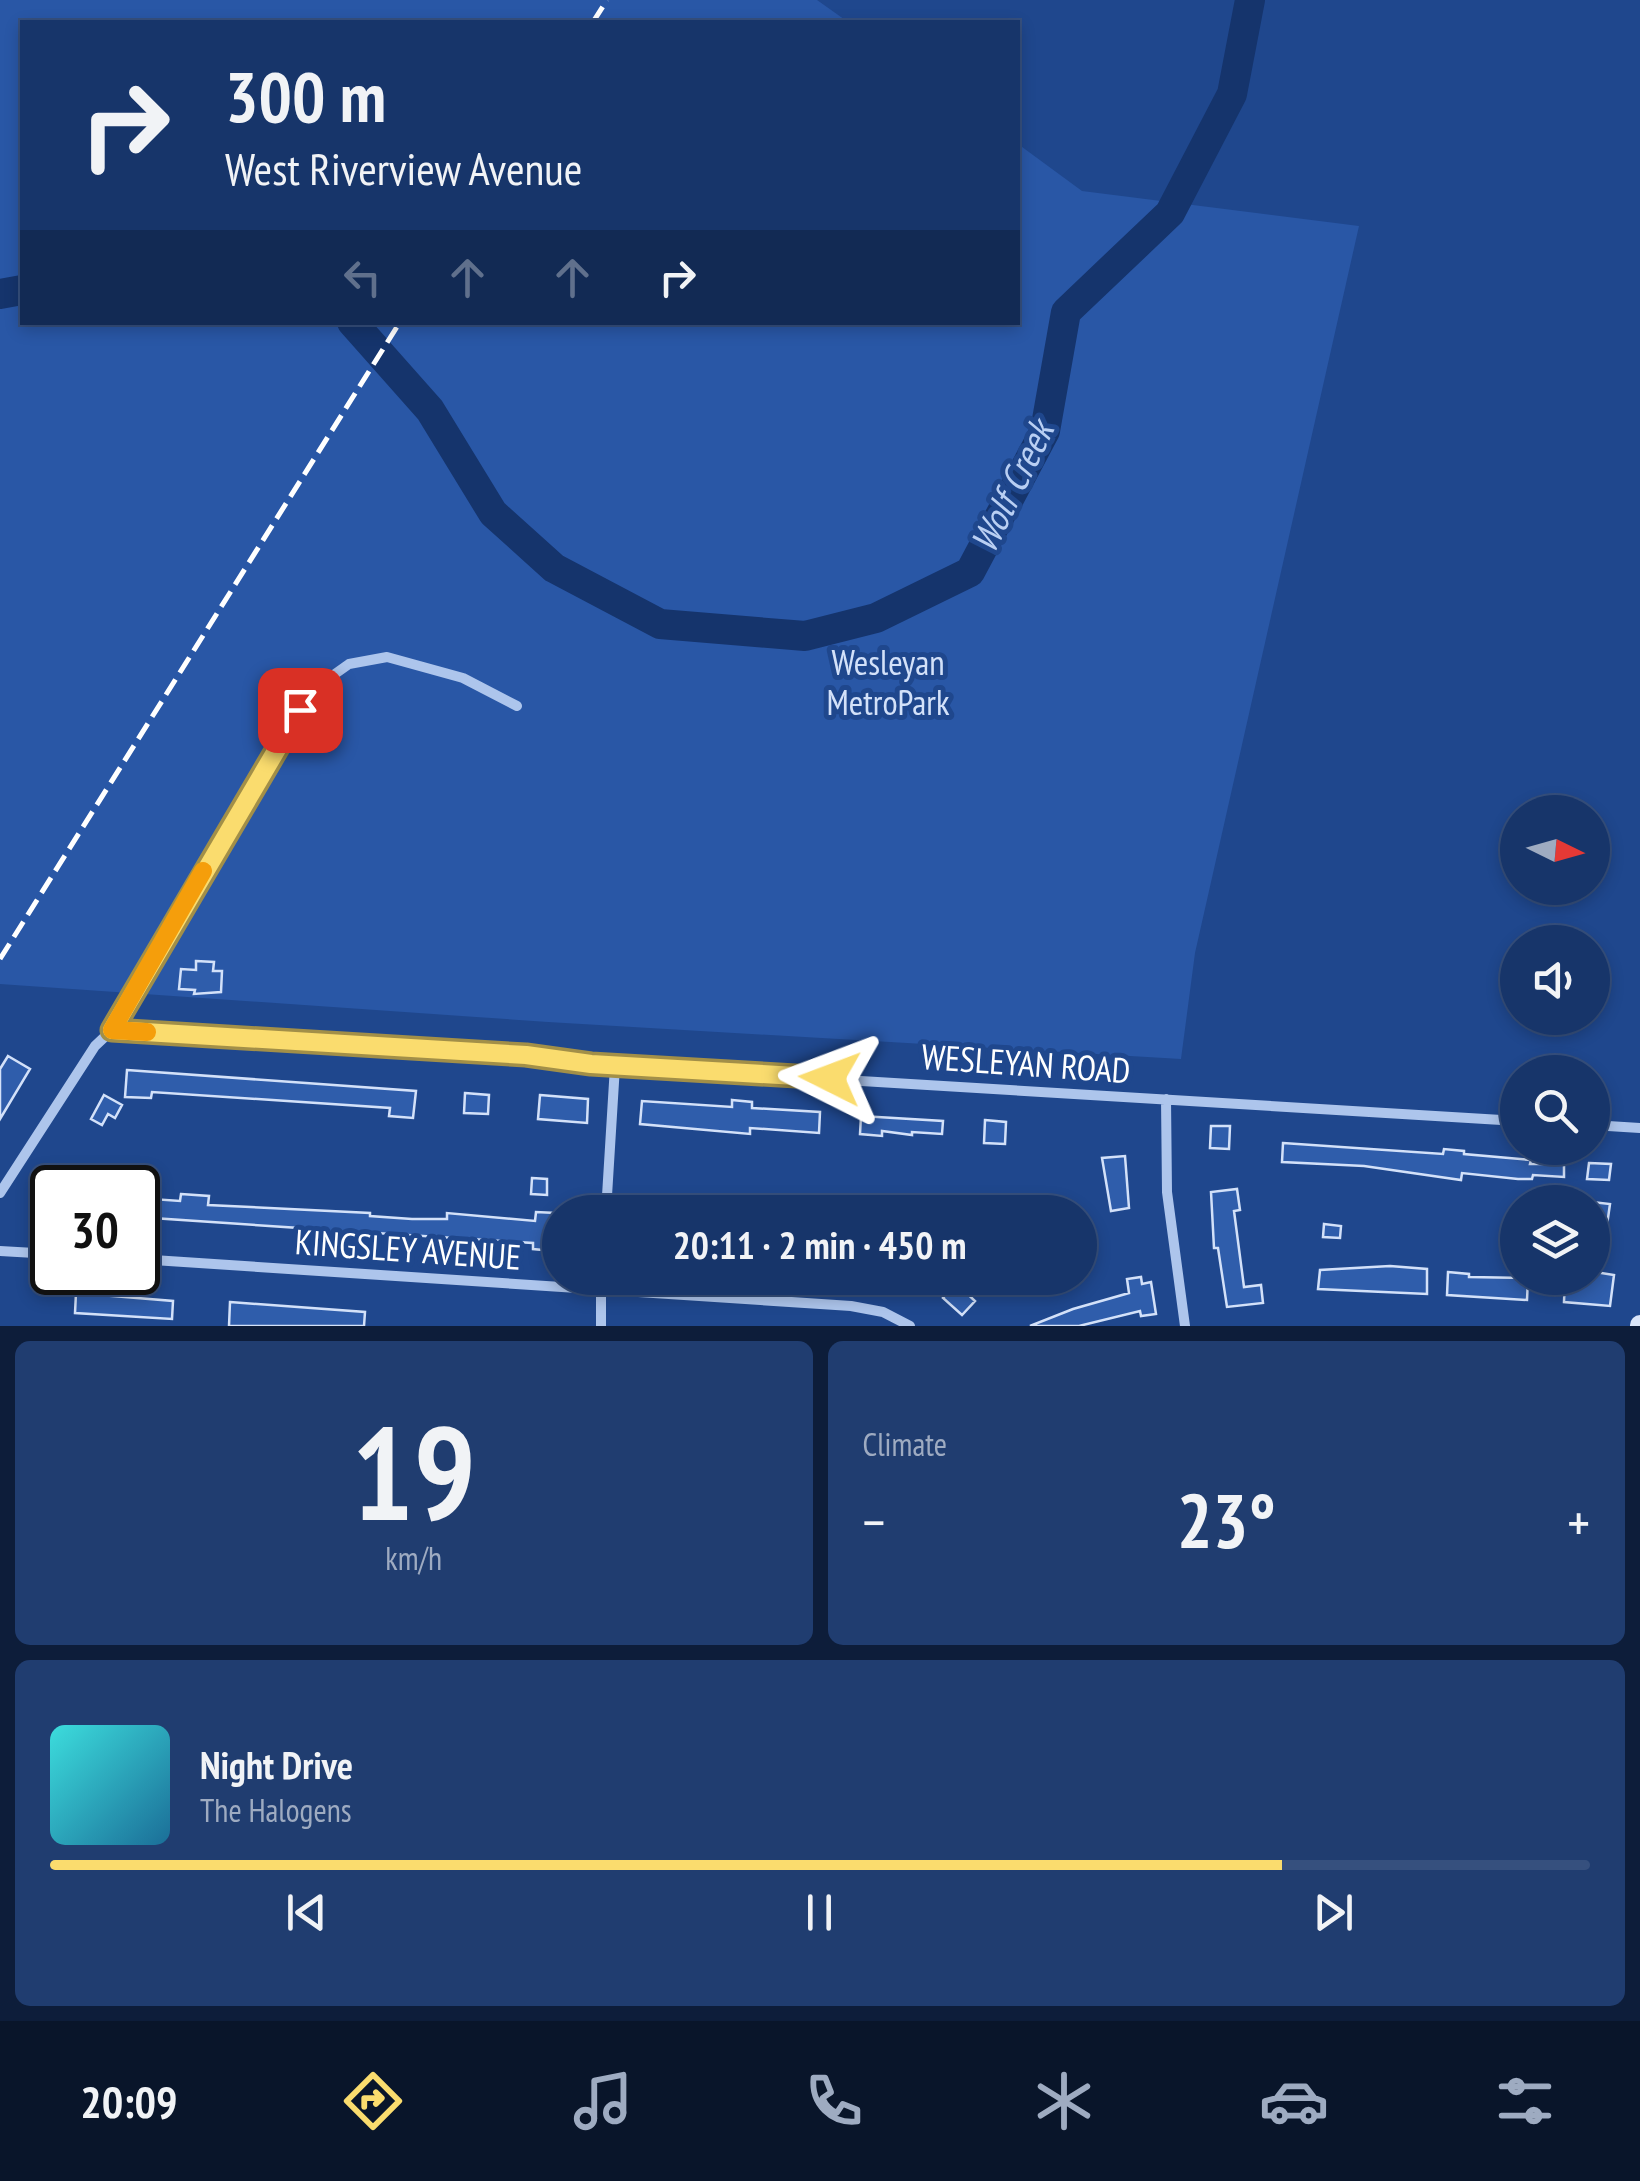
<!DOCTYPE html>
<meta charset="utf-8">
<style>
:root{--surface:#17356a;--page:#203d70;--text:#f1f3f6;--muted:#9eabc1;--line:#36507e;--accent:#fadc6e}
body{margin:0;font-family:"PT Sans Narrow",sans-serif;background:var(--page);color:var(--text);height:100vh;display:flex;flex-direction:column;font-size:38px;white-space:nowrap}
*{box-sizing:border-box;margin:0}
p{font-size:32px;color:var(--muted)}
.icon{flex:none;width:55px;height:55px;fill:none;stroke:currentColor;stroke-width:2;stroke-linecap:round;stroke-linejoin:round}
.map{position:relative;height:1326px;overflow:hidden}
.side{display:flex;flex-direction:column;gap:15px;padding:15px;background:#0d1d3a;flex:1}
.side>*{flex:none}
.top-card{position:absolute;left:20px;top:20px;width:1000px;height:305px;border-radius:0px;box-shadow:0 5px 15px #0003,0 0 0 2px var(--line);background:#17356a;color:var(--text);overflow:hidden}
.needle{width:65px;rotate:95deg}
.controls{position:absolute;left:1500px;top:795px;display:grid;gap:20px}
.controls a{display:grid;place-items:center;width:110px;height:110px;border-radius:50%;background:var(--surface);box-shadow:0 5px 15px #0003,0 0 0 2px var(--line);font-size:50px}
.speed{position:absolute;left:30px;top:1165px;display:flex;gap:20px;font-size:50px;font-weight:700;text-align:center}
.speed>*{display:grid;place-content:center;width:130px;height:130px;border-radius:50%;background:var(--surface);box-shadow:0 5px 15px #0003,0 0 0 2px var(--line);line-height:1}
.speed .limit{border:5px solid #111;border-radius:15px;background:#fff;color:#111}
.pin{position:absolute;display:grid;place-items:center;width:85px;height:85px;color:#fff;margin:-42px;border-radius:20px;box-shadow:0 5px 15px #0006}
.me{position:absolute;width:110px;margin:-55px;rotate:273deg;stroke-linejoin:round;filter:drop-shadow(0 0 8px #0008)}
.turn{display:flex;align-items:center;gap:35px;height:210px;padding:0 40px;font-size:45px}
.turn .icon{width:130px;height:130px;stroke-width:2.5}
.turn b{display:block;font-size:70px;line-height:85px}
.lanes{display:flex;align-items:center;height:95px;padding:0 40px;background:#0003;justify-content:center;gap:50px;direction:ltr}
.lanes .off{opacity:.35}
.big{font-size:75px;font-weight:800;line-height:1.1}
.side .tile{flex:1;display:flex;flex-direction:column;justify-content:center;gap:15px;min-width:0;padding:0 35px;border-radius:15px;background:var(--page)}
.side .dial{align-items:center;gap:0}
.dial b{font-size:130px;line-height:1}
.song{display:flex;align-items:center;gap:30px}
.cover{width:120px;height:120px;border-radius:15px;background:linear-gradient(135deg,hsl(180 70% 55%),hsl(200 70% 35%))}
.played{height:10px;border-radius:5px;background:linear-gradient(90deg,var(--accent) 80%,var(--line) 80%)}
.keys{display:flex;justify-content:space-around;direction:ltr}
.heat{display:flex;justify-content:space-between;align-items:center;font-size:55px;direction:ltr}
.side .tiles{flex:1;display:grid;gap:15px;grid-template-columns:1fr 1fr}
.tile:last-child{grid-column:span 2}
.trip{position:absolute;left:542px;top:1195px;width:555px;height:100px;border-radius:50px;background:var(--surface);box-shadow:0 5px 15px #0003,0 0 0 2px var(--line);font-weight:800;line-height:100px;text-align:center}
.menu{display:flex;height:160px;justify-content:space-around;align-items:center;background:#09152a;color:var(--muted)}
.menu .icon{width:70px;height:70px}
.menu .on{color:var(--accent)}
.menu b{font-size:45px;color:var(--text)}
.map>svg:first-child{display:block}
.green{fill:#2957a6}
.lines{fill:none;stroke-linecap:round;stroke-linejoin:round}
.river{stroke:#15346c;stroke-width:30}
.building{fill:#2f5dab;stroke:#d3e1f9;stroke-width:2.5}
.street{stroke:#adc5ec;stroke-width:10}
.secondary{stroke:#dae5f9;stroke-width:20}
.rail{stroke:#fff;stroke-width:5;stroke-dasharray:18 8;stroke-linecap:butt}
.route-casing{stroke:#a28f48;stroke-width:25}
.route{stroke:#fadc6e;stroke-width:18}
.slow{stroke:#f59e0b;stroke-width:18}
.labels{text-anchor:middle;dominant-baseline:central;stroke-width:10;stroke-linejoin:round;paint-order:stroke}
.park-label{font-size:35px;fill:#d3e1f9;stroke:#1f478d}
.street-label{font-size:35px;fill:#fff;stroke:#1f478d}
.water-label{font-size:38px;font-style:italic;fill:#b9cff3;stroke:#1f478d}
</style>
<div class="map">
<svg width="1640" height="1326" viewBox="0 0 1640 1326">
<rect width="100%" height="100%" fill="#1f478d"/>
<!-- green -->
<path class="green" d="M 0,0 L 817,0 L 848,22 L 22,22 L 22,322 L 1018,322 L 1018,144 L 1082,191 L 1359,226 L 1195,953 L 1181,1059 L 548,1022 L 0,984 Z"/>
<g class="lines">
<!-- river -->
<path class="river" d="M 0,294 L 22,290
M 352,322 L 430,410 L 493,513 L 554,568 L 660,624 L 805,636 L 876,618 L 970,572 L 1045,431 L 1066,312 L 1170,213 L 1232,94 L 1250,0"/>
</g>
<!-- building -->
<path class="building" d="M 196,961 L 214,962 L 213,971 L 222,971 L 221,992 L 194,994 L 195,990 L 179,989 L 181,969 L 196,970 Z
M 8,1056 L 30,1069 L 0,1119 L 0,1069 Z
M 127,1070 L 416,1091 L 413,1118 L 389,1116 L 390,1108 L 152,1092 L 151,1098 L 125,1097 Z
M 465,1093 L 489,1095 L 488,1114 L 464,1113 Z
M 104,1095 L 122,1105 L 115,1118 L 108,1114 L 102,1125 L 91,1119 Z
M 540,1095 L 588,1099 L 587,1123 L 538,1119 Z
M 732,1100 L 752,1102 L 752,1108 L 820,1112 L 819,1133 L 750,1128 L 750,1134 L 640,1124 L 642,1101 L 732,1107 Z
M 861,1116 L 943,1121 L 942,1134 L 912,1132 L 912,1135 L 882,1131 L 882,1136 L 860,1134 Z
M 985,1120 L 1006,1122 L 1005,1144 L 984,1143 Z
M 1211,1126 L 1230,1126 L 1229,1149 L 1210,1148 Z
M 1283,1143 L 1443,1154 L 1444,1149 L 1464,1151 L 1464,1154 L 1531,1160 L 1530,1164 L 1564,1164 L 1564,1177 L 1533,1175 L 1532,1179 L 1518,1179 L 1462,1173 L 1461,1180 L 1364,1166 L 1282,1162 Z
M 1125,1156 L 1129,1208 L 1111,1211 L 1102,1158 Z
M 1589,1163 L 1611,1164 L 1609,1180 L 1587,1179 Z
M 532,1178 L 547,1179 L 547,1195 L 531,1194 Z
M 1237,1189 L 1240,1210 L 1234,1211 L 1244,1287 L 1261,1285 L 1263,1303 L 1227,1307 L 1218,1248 L 1214,1248 L 1211,1192 Z
M 181,1194 L 209,1196 L 208,1205 L 370,1213 L 370,1216 L 412,1219 L 447,1219 L 447,1213 L 535,1221 L 536,1212 L 556,1213 L 553,1251 L 533,1249 L 533,1243 L 361,1232 L 361,1238 L 347,1237 L 314,1234 L 314,1229 L 138,1217 L 138,1198 L 180,1201 Z
M 897,1197 L 913,1199 L 911,1212 L 894,1212 Z
M 1592,1202 L 1610,1204 L 1607,1225 L 1592,1223 Z
M 1324,1224 L 1341,1226 L 1340,1238 L 1323,1237 Z
M 1390,1266 L 1427,1269 L 1427,1294 L 1318,1289 L 1320,1270 Z
M 1448,1272 L 1469,1274 L 1469,1277 L 1528,1278 L 1527,1300 L 1447,1295 Z
M 1595,1272 L 1614,1275 L 1610,1306 L 1564,1302 L 1565,1278 L 1594,1278 Z
M 1141,1277 L 1142,1284 L 1151,1282 L 1156,1314 L 1141,1316 L 1140,1311 L 1079,1326 L 1030,1326 L 1073,1309 L 1129,1293 L 1127,1279 Z
M 956,1283 L 975,1301 L 962,1315 L 943,1298 Z
M 76,1293 L 173,1301 L 172,1319 L 75,1313 Z
M 230,1302 L 365,1312 L 364,1326 L 229,1326 Z"/>
<g class="lines">
<!-- street -->
<path class="street" d="M 112,1030 L 526,1055 L 615,1066 L 1518,1121
M 1166,1099 L 1167,1192 L 1185,1326
M 1592,1125 L 1640,1128
M 0,1193 L 95,1046 L 112,1030 L 241,805 L 300,710 L 318,686 L 349,664 L 387,657 L 463,678 L 517,706
M 606,1212 L 615,1066
M 0,1251 L 52,1254
M 138,1259 L 851,1306 L 883,1312 L 910,1326
M 601,1326 L 601,1278"/>
<!-- secondary -->
<path class="secondary" d="M 1640,1326 L 1640,1325"/>
<!-- rail -->
<path class="rail" d="M 593,22 L 607,0
M 0,959 L 400,322"/>
</g>
<g class="lines">
<!-- route casing -->
<g class="route-casing">
<path id="route" d="M 300,710 L 112,1030 L 526,1055 L 591,1064 L 830,1078"/>
</g>
<!-- route -->
<use href="#route" class="route"/>
<!-- slow -->
<path class="slow" d="M 147,1032 L 112,1030 L 203,871"/>
</g>
<g class="labels">
<!-- park labels -->
<g class="park-label">
<text x="888" y="662">Wesleyan<tspan x="888" dy="40">MetroPark</tspan></text>
</g>
<!-- street labels -->
<g class="street-label">
<text transform="translate(1026 1063) rotate(4)">WESLEYAN ROAD</text>
<text transform="translate(408 1249) rotate(4)">KINGSLEY AVENUE</text>
</g>
<!-- water labels -->
<g class="water-label">
<text transform="translate(1011 486) rotate(-64)">Wolf Creek</text>
</g>
</g>
</svg>
<div class="controls">
<a><svg class="needle" viewBox="-14 -14 28 28"><path d="M0-13l5 13h-10z" fill="#e53935"/><path d="M0 13l5-13h-10z" fill="#9eabc1"/></svg></a>
<a><svg class="icon" aria-label="sound" viewBox="0 0 24 24"><path d="M4 9h4l5-4v14l-5-4H4zM17 9q2 3 0 6"/></svg></a>
<a><svg class="icon" aria-label="search" viewBox="0 0 24 24"><circle cx="10" cy="10" r="6"/><path d="M15 15l6 6"/></svg></a>
<a><svg class="icon" aria-label="layers" viewBox="0 0 24 24"><path d="M12 4l9 5-9 5-9-5zM3 14l9 5 9-5"/></svg></a>
</div>
<div class="speed"><div class="limit">30</div></div>
<div class="pin" style="left:300px;top:710px;background:#d93025"><svg class="icon" aria-label="arrive" viewBox="0 0 24 24"><path d="M6 21V4h12l-3 4 3 4H6"/></svg></div>
<svg class="me" style="left:830px;top:1078px" viewBox="-20 -20 40 40"><path d="M0-17L14 15 0 8-14 15z" fill="#fadc6e" stroke="#fff" stroke-width="4"/></svg>
<div class="trip">20:11 · 2 min · 450 m</div>
<div class="top-card">
<div class="turn"><svg class="icon" aria-label="right" viewBox="0 0 24 24"><path d="M7 20v-9h11M14 6l5 5-5 5"/></svg><div><b>300 m</b>West Riverview Avenue</div></div>
<div class="lanes"><svg class="icon off" aria-label="left" viewBox="0 0 24 24"><path d="M17 20v-9H6M10 6l-5 5 5 5"/></svg><svg class="icon off" aria-label="ahead" viewBox="0 0 24 24"><path d="M12 20V5M6 11l6-6 6 6"/></svg><svg class="icon off" aria-label="ahead" viewBox="0 0 24 24"><path d="M12 20V5M6 11l6-6 6 6"/></svg><svg class="icon" aria-label="right" viewBox="0 0 24 24"><path d="M7 20v-9h11M14 6l5 5-5 5"/></svg></div>
</div>
</div>
<section class="side">
<div class="tiles">
<div class="tile dial"><b>19</b><p>km/h</p></div>
<div class="tile"><p>Climate</p>
<div class="heat"><a>−</a><b class="big">23°</b><a>+</a></div>
</div>
<div class="tile">
<div class="song"><i class="cover"></i><div><b>Night Drive</b><p>The Halogens</p></div></div>
<div class="played"></div>
<div class="keys"><svg class="icon" aria-label="previous" viewBox="0 0 24 24"><path d="M18 5L8 12l10 7zM5 5v14"/></svg><svg class="icon" aria-label="pause" viewBox="0 0 24 24"><path d="M8 5v14M16 5v14"/></svg><svg class="icon" aria-label="next" viewBox="0 0 24 24"><path d="M6 5l10 7-10 7zM19 5v14"/></svg></div>
</div>
</div>
</section>
<nav class="menu">
<b>20:09</b>
<svg class="icon on" aria-label="directions" viewBox="0 0 24 24"><path d="M12 3l9 9-9 9-9-9zM9 14v-3h6M13 9l2 2-2 2"/></svg>
<svg class="icon" aria-label="music" viewBox="0 0 24 24"><path d="M9 18V5l10-2v13"/><circle cx="6" cy="18" r="3"/><circle cx="16" cy="16" r="3"/></svg>
<svg class="icon" aria-label="phone" viewBox="0 0 24 24"><path d="M5 4h4l2 5-3 2q2 4 5 5l2-3 5 2v4C11 20 4 13 5 4z"/></svg>
<svg class="icon" aria-label="climate" viewBox="0 0 24 24"><path d="M12 3v18M4 7l16 10M4 17L20 7"/></svg>
<svg class="icon" aria-label="car" viewBox="0 0 24 24"><path d="M5 17H2v-5l4-1 3-4h7l3 4 3 1v5h-3M9 17h6M6 11h13"/><circle cx="7" cy="17" r="2"/><circle cx="17" cy="17" r="2"/></svg>
<svg class="icon" aria-label="filters" viewBox="0 0 24 24"><path d="M4 7h16M4 17h16"/><circle cx="9" cy="7" r="2"/><circle cx="15" cy="17" r="2"/></svg>
</nav>
